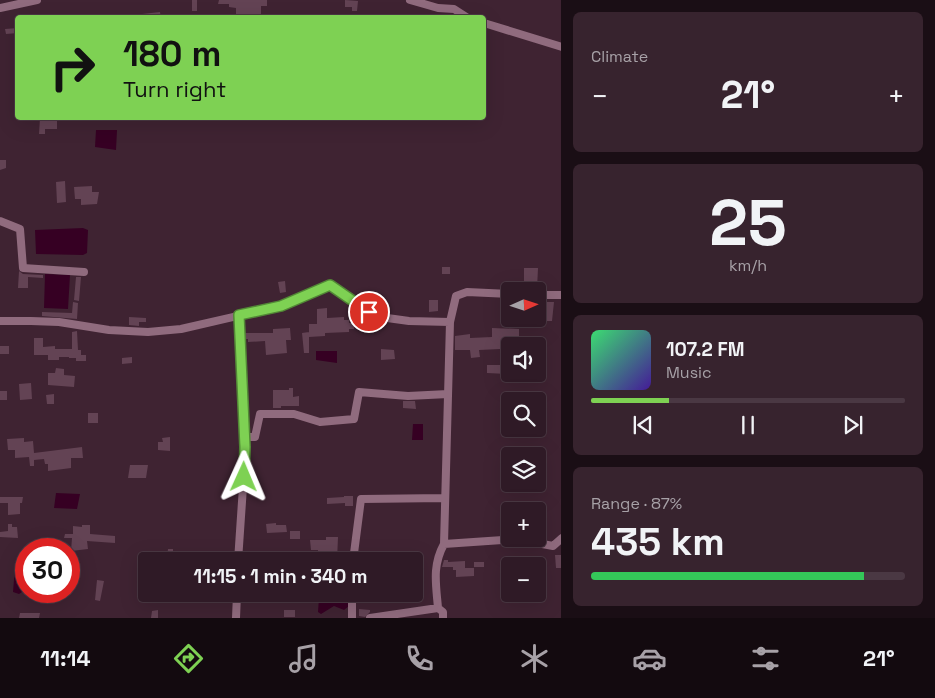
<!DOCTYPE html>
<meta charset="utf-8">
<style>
:root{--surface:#2f1a26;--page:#37232e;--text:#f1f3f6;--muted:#a7a1a7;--line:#4a3843;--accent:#7ed153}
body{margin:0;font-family:"Space Grotesk",sans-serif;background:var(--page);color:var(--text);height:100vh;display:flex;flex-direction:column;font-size:19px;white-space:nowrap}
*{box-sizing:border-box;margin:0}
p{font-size:16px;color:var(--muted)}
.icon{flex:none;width:28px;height:28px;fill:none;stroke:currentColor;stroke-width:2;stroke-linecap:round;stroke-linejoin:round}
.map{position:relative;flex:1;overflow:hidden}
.panel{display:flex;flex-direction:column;gap:12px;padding:12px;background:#1a0e15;width:374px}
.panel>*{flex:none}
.top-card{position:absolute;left:15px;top:15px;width:471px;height:105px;border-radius:5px;box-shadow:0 5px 20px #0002,0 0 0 1px var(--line);background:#7ed153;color:#111;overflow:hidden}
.needle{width:32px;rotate:87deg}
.tools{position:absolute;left:501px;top:282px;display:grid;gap:10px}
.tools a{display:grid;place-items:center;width:45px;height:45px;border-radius:5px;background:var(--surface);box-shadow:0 5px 20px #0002,0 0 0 1px var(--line);font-size:25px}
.speed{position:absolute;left:15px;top:538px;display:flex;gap:10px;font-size:25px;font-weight:700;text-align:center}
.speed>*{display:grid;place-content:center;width:65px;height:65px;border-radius:50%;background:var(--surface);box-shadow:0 5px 20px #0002,0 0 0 1px var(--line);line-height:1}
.speed .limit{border:8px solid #d22;background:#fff;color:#111}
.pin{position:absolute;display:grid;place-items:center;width:42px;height:42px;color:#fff;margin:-21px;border:2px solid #fff;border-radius:50%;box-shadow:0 1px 5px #0007}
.me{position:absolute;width:55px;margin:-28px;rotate:1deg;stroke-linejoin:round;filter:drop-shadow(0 0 4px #0008)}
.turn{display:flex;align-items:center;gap:18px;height:105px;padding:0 25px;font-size:22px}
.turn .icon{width:65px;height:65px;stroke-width:2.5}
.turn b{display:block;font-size:35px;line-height:42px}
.big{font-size:38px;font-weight:700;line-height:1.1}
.panel .tile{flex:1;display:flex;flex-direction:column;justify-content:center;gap:8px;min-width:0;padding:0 18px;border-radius:8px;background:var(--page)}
.panel .dial{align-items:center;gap:0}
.dial b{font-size:65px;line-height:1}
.song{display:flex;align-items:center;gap:15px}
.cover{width:60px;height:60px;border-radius:8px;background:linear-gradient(135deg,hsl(140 70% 55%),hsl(260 70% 35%))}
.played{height:5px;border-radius:2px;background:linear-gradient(90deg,var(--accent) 25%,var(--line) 25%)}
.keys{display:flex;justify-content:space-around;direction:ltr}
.heat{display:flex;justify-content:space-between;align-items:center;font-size:28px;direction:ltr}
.charge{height:8px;border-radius:4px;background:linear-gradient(90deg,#34c759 87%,var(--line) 0)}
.trip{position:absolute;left:138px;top:552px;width:285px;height:50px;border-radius:5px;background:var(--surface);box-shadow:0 5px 20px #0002,0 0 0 1px var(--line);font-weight:700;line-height:50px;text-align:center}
.menu{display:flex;height:80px;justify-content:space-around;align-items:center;background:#130a0f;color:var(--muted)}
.menu .icon{width:35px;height:35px}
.menu .current{color:var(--accent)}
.menu b{font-size:22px;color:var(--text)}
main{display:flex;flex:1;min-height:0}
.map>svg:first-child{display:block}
.water{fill:#360023}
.building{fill:#634354}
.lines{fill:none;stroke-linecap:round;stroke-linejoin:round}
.minor{stroke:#906b7e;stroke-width:8}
.route-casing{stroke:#528836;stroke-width:12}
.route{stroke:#7ed153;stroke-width:9}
</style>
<main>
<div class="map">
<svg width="562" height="618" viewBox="0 0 562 618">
<rect width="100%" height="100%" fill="#3f2332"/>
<!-- water -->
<path class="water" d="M 96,130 L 117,130 L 116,150 L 95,147 Z
M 83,228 L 88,230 L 87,253 L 83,255 L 36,254 L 35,230 Z
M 45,274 L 70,275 L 68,309 L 44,308 Z
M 316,351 L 337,351 L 337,363 L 316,360 Z
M 413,424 L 423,424 L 423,440 L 412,440 Z
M 56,493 L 80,494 L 77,509 L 54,508 Z
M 22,565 L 22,592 L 19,594 L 13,592 L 15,567 Z
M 325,595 L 349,595 L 349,606 L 344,610 L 334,606 L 321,614 L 318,612 L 319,598 Z"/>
<!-- building -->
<path class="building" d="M 192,0 L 197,0 L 197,11 L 192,11 Z
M 219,0 L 267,0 L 267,6 L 261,6 L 261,16 L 236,18 L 236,8 L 229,7 L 229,4 L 218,4 Z
M 345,0 L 358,1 L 357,11 L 352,11 L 352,7 L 345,7 Z
M 160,12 L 161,18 L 142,18 L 142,14 Z
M 18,28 L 18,33 L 6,34 L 5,29 Z
M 40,118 L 57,118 L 57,129 L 45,129 L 45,134 L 39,134 Z
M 0,160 L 6,160 L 6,168 L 0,170 Z
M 65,181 L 66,202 L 57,203 L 56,182 Z
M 92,186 L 92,192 L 99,192 L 97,204 L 81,205 L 81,199 L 75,199 L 74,187 Z
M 442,267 L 450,267 L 450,274 L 442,274 Z
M 524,268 L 538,268 L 537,289 L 524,290 Z
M 19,271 L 23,274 L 43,275 L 43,278 L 28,277 L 28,288 L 18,288 Z
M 76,277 L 81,277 L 79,301 L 74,300 Z
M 285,281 L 286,292 L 280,293 L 278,282 Z
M 429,300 L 438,300 L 438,311 L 429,312 Z
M 73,302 L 78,303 L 77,319 L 42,316 L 42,312 L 72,313 Z
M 541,302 L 554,302 L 552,321 L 542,321 Z
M 327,308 L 327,318 L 344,317 L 344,320 L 349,320 L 349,323 L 354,323 L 354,329 L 349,329 L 349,332 L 325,333 L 325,336 L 309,337 L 309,324 L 317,324 L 317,309 Z
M 129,317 L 146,318 L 146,322 L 139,322 L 139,326 L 129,325 Z
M 290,328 L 291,340 L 286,340 L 287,353 L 266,355 L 265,341 L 248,342 L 248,339 L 246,339 L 245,333 L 273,333 L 273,329 Z
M 492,328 L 519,329 L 519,345 L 510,344 L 510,355 L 500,355 L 500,349 L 479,350 L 480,357 L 471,358 L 470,350 L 455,350 L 455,336 L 470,334 L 470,338 L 492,337 Z
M 77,331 L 78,350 L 81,350 L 81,355 L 86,355 L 86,361 L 76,361 L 76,358 L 69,358 L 69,357 L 59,357 L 59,360 L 48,360 L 48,355 L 34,355 L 34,338 L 43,338 L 43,347 L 55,346 L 55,349 L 72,349 L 72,332 Z
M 309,332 L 309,353 L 304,353 L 302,333 Z
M 0,346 L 9,346 L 9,354 L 0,354 Z
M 381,349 L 394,350 L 395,359 L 381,360 Z
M 132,357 L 132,363 L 122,364 L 122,358 Z
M 487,365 L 508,365 L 507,374 L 487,373 Z
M 56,368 L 64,369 L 64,375 L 75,376 L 74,387 L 48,385 L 48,373 L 55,373 Z
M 31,383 L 32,399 L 20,400 L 19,384 Z
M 289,388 L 293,388 L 293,397 L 299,396 L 299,406 L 281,406 L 281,408 L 273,408 L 273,390 L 289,390 Z
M 0,391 L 7,391 L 7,400 L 0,400 Z
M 54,394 L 54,404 L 47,404 L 46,395 Z
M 403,401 L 415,401 L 416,409 L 403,408 Z
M 88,413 L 98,413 L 98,423 L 88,423 Z
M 170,437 L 170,451 L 158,450 L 158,442 L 163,442 L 162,438 Z
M 24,438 L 24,442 L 33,441 L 34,453 L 82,447 L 83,458 L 71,458 L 71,468 L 48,471 L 48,464 L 45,464 L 44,459 L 34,460 L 34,466 L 30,466 L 29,457 L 15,458 L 15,450 L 8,450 L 7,439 Z
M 130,465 L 148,465 L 146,478 L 128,478 Z
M 344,496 L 353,496 L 353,506 L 345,506 L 345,503 L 327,504 L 327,498 L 344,497 Z
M 0,497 L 23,497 L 22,503 L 20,503 L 20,514 L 8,515 L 8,503 L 0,503 Z
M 276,523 L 276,525 L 286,525 L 287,532 L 267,533 L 266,524 Z
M 8,524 L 12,524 L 12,527 L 17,527 L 18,538 L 0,537 L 0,532 L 8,531 Z
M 82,525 L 90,525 L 90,534 L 115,536 L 115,543 L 87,541 L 88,549 L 71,551 L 72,538 L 64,538 L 65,534 L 73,534 L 73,526 L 82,527 Z
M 290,531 L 300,531 L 300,539 L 290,539 Z
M 326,537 L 338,537 L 337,561 L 331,561 L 331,558 L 318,558 L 318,550 L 311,550 L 310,540 L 326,540 Z
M 168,549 L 173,549 L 173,558 L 167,558 Z
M 555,555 L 562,555 L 562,568 L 556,568 Z
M 444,560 L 448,560 L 448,562 L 465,561 L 465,568 L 474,568 L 474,576 L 456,577 L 456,570 L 453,570 L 453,567 L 442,567 Z
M 474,562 L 484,562 L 484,567 L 474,567 Z
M 414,563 L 419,563 L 419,565 L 422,565 L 422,570 L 414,570 Z
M 97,580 L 104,581 L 100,601 L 95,600 Z
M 243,594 L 252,594 L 252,599 L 242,599 Z
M 359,609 L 370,610 L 370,612 L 365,617 L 359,616 Z
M 158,610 L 158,618 L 151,618 L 152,611 Z
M 284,610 L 295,610 L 295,617 L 284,617 Z
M 20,613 L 40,613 L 39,618 L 19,618 Z"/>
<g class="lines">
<!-- minor -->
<path class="minor" d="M 410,0 L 438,8 L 454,9 L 468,18
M 0,8 L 37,0
M 484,23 L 562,47
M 0,221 L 20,229 L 23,268 L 84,272
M 538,295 L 562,295
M 0,321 L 31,321 L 59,322 L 109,330 L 148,332 L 181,329 L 281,306 L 330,285 L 380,317 L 409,321 L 450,322 L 456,296 L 467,292 L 510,294
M 244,437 L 255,437 L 260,414 L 294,414 L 320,422 L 354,419 L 359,392 L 408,396 L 448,394
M 444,544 L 516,539 L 553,546 L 562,538
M 238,561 L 245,457 L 239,315
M 353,561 L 361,499 L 445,498
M 438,608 L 443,612 L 443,618
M 236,618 L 237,594
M 352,618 L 352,594
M 370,618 L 438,608 C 436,584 432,566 444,544 L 450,322"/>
</g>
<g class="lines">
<!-- route casing -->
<g class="route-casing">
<path id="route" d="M 244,477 L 245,447 L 239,315 L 281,306 L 330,285 L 369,312"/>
</g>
<!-- route -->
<use href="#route" class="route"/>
</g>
</svg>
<div class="tools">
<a><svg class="needle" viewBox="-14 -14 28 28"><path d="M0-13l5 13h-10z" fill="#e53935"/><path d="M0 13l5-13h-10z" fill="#a7a1a7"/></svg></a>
<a><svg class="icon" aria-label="sound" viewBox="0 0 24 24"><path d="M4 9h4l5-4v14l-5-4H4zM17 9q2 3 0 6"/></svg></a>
<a><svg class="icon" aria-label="search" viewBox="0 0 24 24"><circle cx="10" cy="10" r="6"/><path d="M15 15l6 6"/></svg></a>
<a><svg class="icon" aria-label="layers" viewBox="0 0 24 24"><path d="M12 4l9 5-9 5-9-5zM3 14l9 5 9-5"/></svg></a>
<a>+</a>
<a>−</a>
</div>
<div class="speed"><div class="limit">30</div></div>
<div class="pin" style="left:369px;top:312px;background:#d93025"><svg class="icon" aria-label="arrive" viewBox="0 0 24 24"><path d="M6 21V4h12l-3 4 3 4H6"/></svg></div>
<svg class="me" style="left:244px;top:477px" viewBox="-20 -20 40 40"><path d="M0-17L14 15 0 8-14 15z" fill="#7ed153" stroke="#fff" stroke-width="4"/></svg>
<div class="trip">11:15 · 1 min · 340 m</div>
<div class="top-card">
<div class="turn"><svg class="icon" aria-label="right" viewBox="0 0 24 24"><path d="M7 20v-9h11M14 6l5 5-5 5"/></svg><div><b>180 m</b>Turn right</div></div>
</div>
</div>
<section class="panel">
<div class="tile"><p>Climate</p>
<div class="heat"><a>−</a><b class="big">21°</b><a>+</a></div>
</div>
<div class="tile dial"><b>25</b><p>km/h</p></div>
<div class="tile">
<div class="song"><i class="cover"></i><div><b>107.2 FM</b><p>Music</p></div></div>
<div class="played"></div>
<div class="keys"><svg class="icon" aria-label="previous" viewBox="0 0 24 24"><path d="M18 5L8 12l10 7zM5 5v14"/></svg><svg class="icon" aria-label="pause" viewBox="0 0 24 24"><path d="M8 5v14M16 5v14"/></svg><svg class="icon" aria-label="next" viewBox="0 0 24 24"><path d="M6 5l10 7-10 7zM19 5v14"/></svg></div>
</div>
<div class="tile"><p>Range · 87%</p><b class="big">435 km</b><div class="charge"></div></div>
</section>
</main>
<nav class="menu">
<b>11:14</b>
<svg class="icon current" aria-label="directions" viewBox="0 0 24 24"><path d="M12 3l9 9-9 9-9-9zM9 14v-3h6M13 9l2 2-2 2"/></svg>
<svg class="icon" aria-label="music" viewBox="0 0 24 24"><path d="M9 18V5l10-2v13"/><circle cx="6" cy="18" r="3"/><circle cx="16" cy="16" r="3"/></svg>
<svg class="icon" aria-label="phone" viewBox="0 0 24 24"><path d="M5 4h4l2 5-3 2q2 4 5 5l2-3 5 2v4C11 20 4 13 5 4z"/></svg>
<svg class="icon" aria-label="climate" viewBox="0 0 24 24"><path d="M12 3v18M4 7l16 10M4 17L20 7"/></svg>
<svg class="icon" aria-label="car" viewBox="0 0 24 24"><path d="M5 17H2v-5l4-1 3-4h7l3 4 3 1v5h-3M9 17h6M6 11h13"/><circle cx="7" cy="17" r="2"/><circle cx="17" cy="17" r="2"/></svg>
<svg class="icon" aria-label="filters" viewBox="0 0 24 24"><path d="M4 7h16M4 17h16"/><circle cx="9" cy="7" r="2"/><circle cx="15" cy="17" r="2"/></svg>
<b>21°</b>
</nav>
